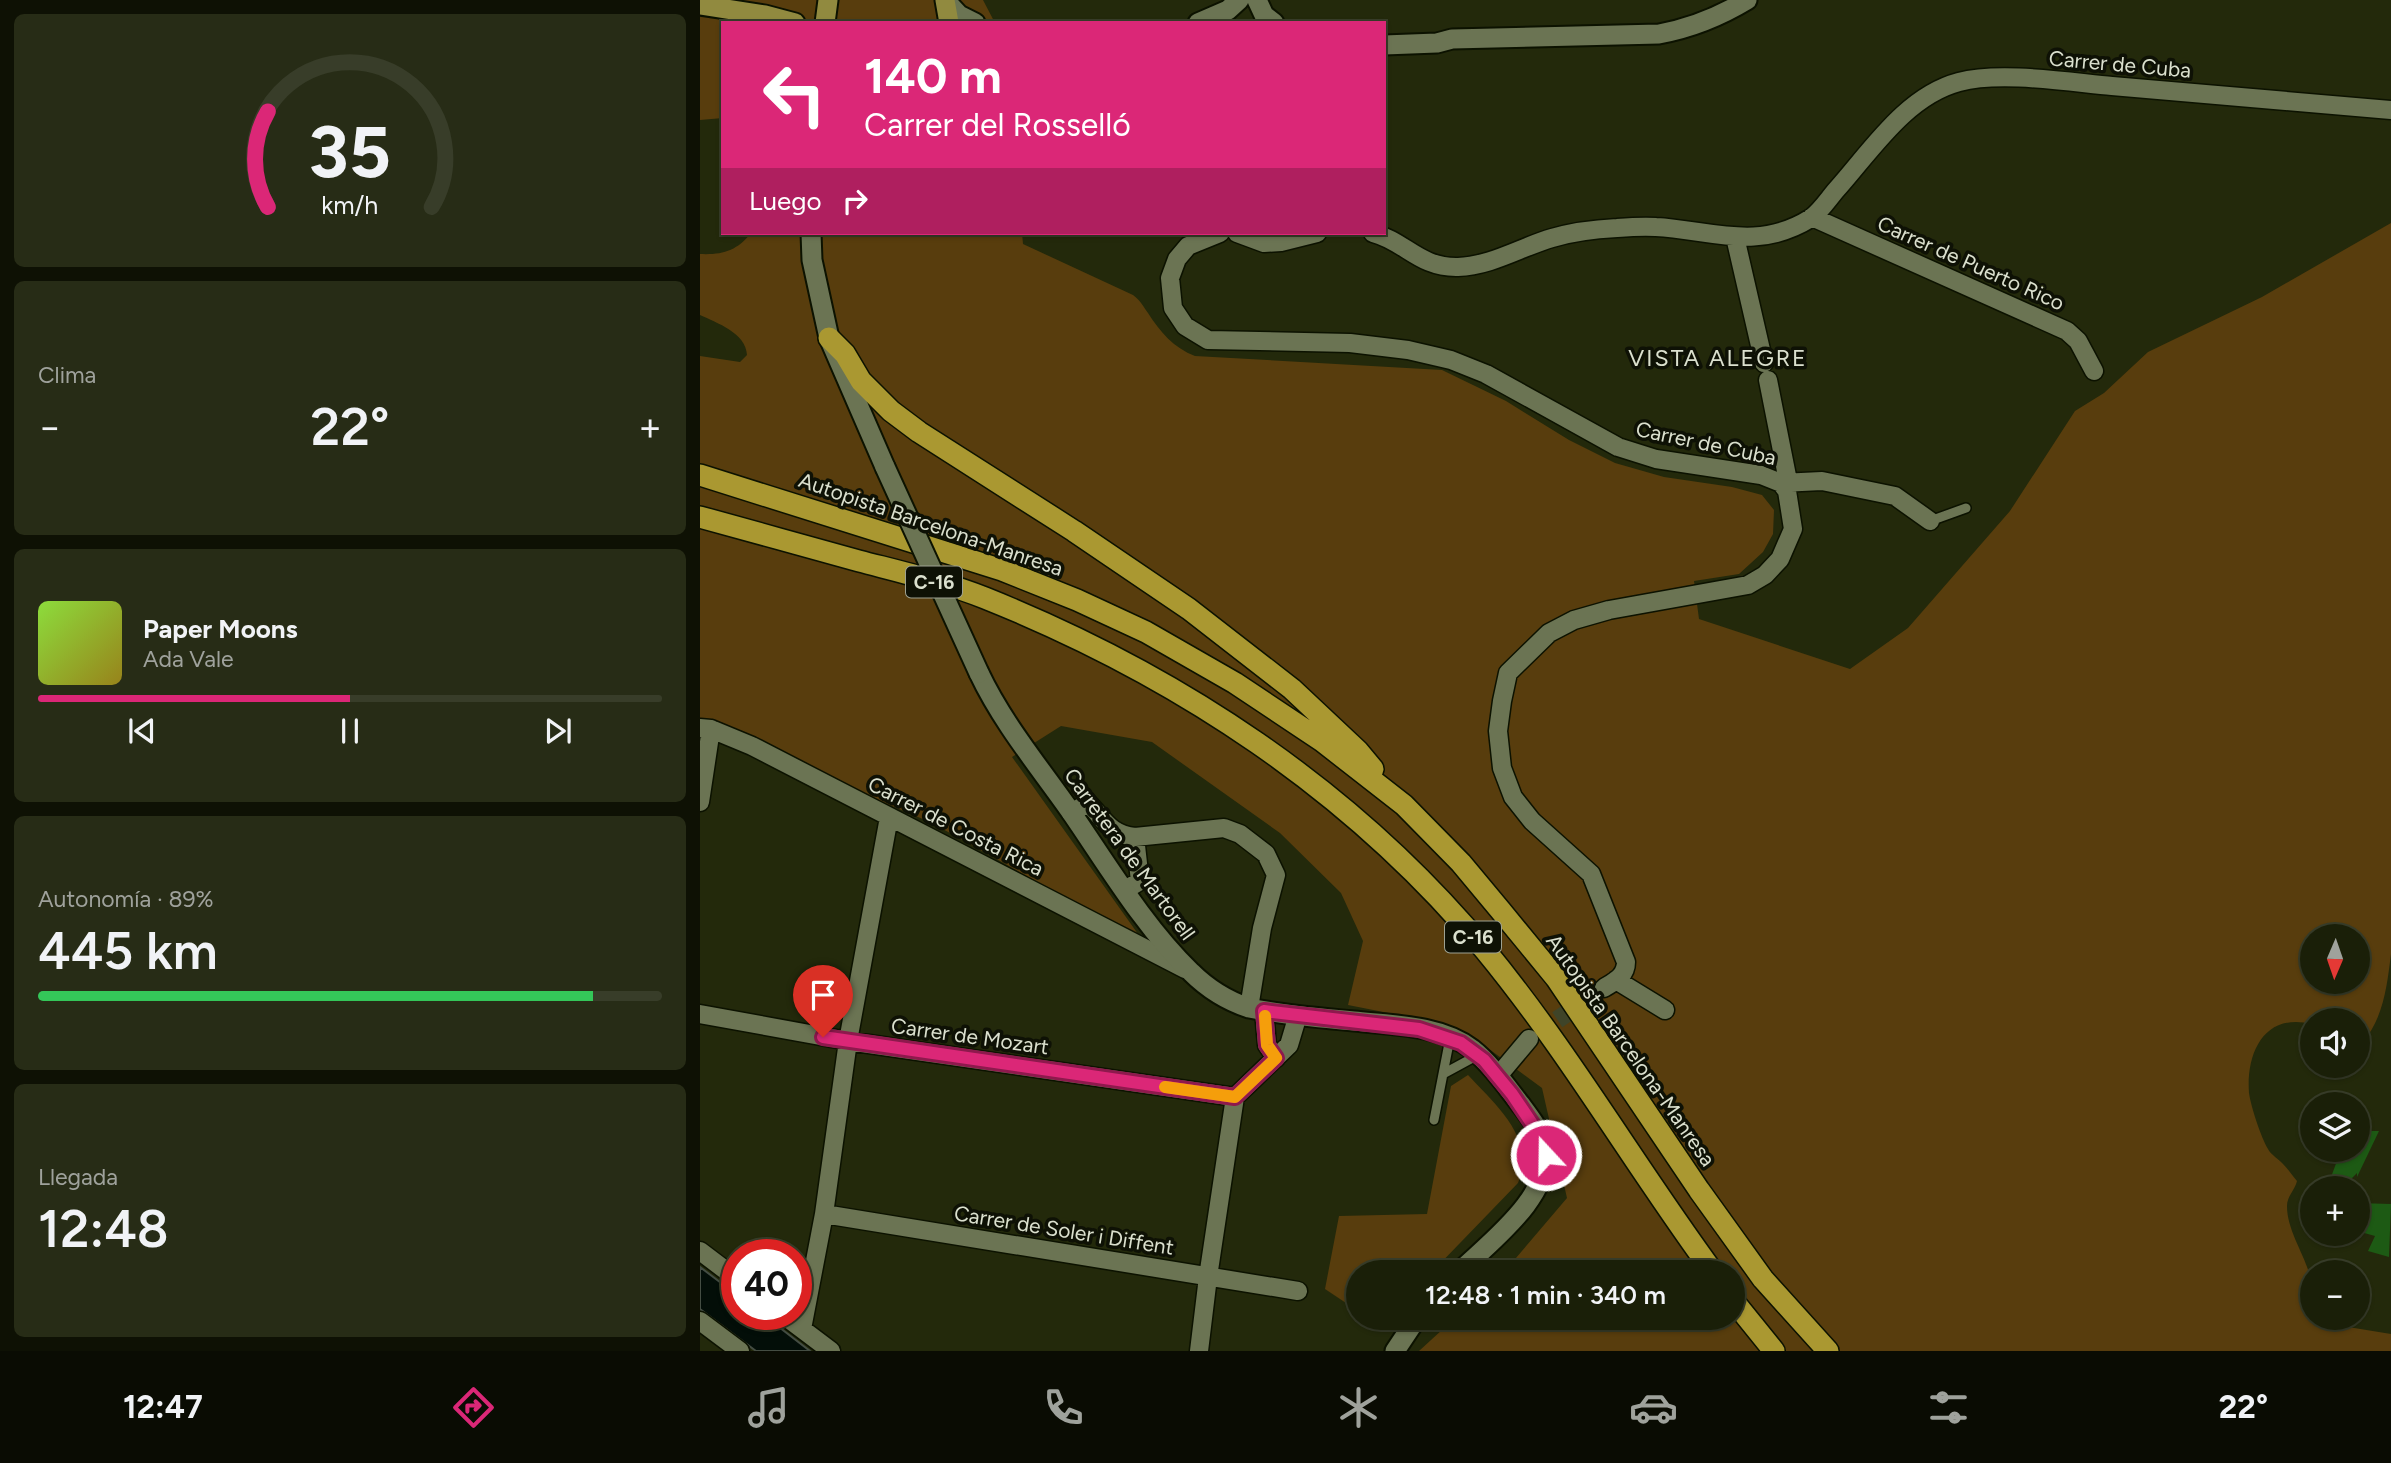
<!DOCTYPE html>
<html lang="es">
<meta charset="utf-8">
<style>
:root{--surface:#1a1f08;--page:#272c16;--text:#f1f3f6;--muted:#9fa29c;--line:#383d29;--accent:#db2777}
body{margin:0;font-family:Figtree,sans-serif;background:var(--page);color:var(--text);height:100vh;display:flex;flex-direction:column;font-size:26px;white-space:nowrap}
*{box-sizing:border-box;margin:0}
p{font-size:23px;color:var(--muted)}
.icon{flex:none;width:38px;height:38px;fill:none;stroke:currentColor;stroke-width:2;stroke-linecap:round;stroke-linejoin:round}
.map{position:relative;flex:1;overflow:hidden}
.panel{display:flex;flex-direction:column;gap:14px;padding:14px;background:#0e1104;width:700px}
.panel>*{flex:none}
.hud{position:absolute;left:21px;top:21px;width:665px;height:214px;border-radius:0px;box-shadow:0 2px 5px #0004,0 0 0 2px var(--line);background:#db2777;color:#fff;overflow:hidden}
.needle{width:46px;rotate:182deg}
.controls{position:absolute;left:1600px;top:924px;display:grid;gap:14px}
.controls a{display:grid;place-items:center;width:70px;height:70px;border-radius:50%;background:var(--surface);box-shadow:0 2px 5px #0004,0 0 0 2px var(--line);font-size:35px}
.speed{position:absolute;left:21px;top:1239px;display:flex;gap:14px;font-size:35px;font-weight:700;text-align:center}
.speed>*{display:grid;place-content:center;width:91px;height:91px;border-radius:50%;background:var(--surface);box-shadow:0 2px 5px #0004,0 0 0 2px var(--line);line-height:1}
.speed .limit{border:10px solid #d22;background:#fff;color:#111}
.pin{position:absolute;display:grid;place-items:center;width:60px;height:60px;color:#fff;margin:-72px -30px;border-radius:50% 50% 50% 0;rotate:-45deg;box-shadow:0 0 7px #0007}
.pin .icon{rotate:45deg}
.me{position:absolute;width:77px;margin:-38px;rotate:339deg;stroke-linejoin:round;filter:drop-shadow(0 0 5px #0008)}
.turn{display:flex;align-items:center;gap:24px;height:147px;padding:0 28px;font-size:32px}
.turn .icon{width:91px;height:91px;stroke-width:2.5}
.turn b{display:block;font-size:49px;line-height:60px}
.then{display:flex;align-items:center;height:66px;padding:0 28px;background:#0003;gap:14px;font-size:26px}
.big{font-size:52px;font-weight:600;line-height:1.1}
.panel .tile{flex:1;display:flex;flex-direction:column;justify-content:center;gap:10px;min-width:0;padding:0 24px;border-radius:10px;background:var(--page)}
.panel .dial{align-items:center;gap:0}
.dial svg{height:182px;overflow:visible;fill:none;stroke:var(--line);stroke-width:7;stroke-linecap:round;text-anchor:middle}
.dial text{fill:var(--text);stroke:none}
.song{display:flex;align-items:center;gap:21px}
.cover{width:84px;height:84px;border-radius:10px;background:linear-gradient(135deg,hsl(90 70% 55%),hsl(50 70% 35%))}
.played{height:7px;border-radius:4px;background:linear-gradient(90deg,var(--accent) 50%,var(--line) 50%)}
.keys{display:flex;justify-content:space-around;direction:ltr}
.heat{display:flex;justify-content:space-between;align-items:center;font-size:38px;direction:ltr}
.charge{height:10px;border-radius:5px;background:linear-gradient(90deg,#34c759 89%,var(--line) 0)}
.trip{position:absolute;left:646px;top:1260px;width:399px;height:70px;border-radius:35px;background:var(--surface);box-shadow:0 2px 5px #0004,0 0 0 2px var(--line);font-weight:600;line-height:70px;text-align:center}
.tabs{display:flex;height:112px;justify-content:space-around;align-items:center;background:#0a0c03;color:var(--muted)}
.tabs .icon{width:49px;height:49px}
.tabs .selected{color:var(--accent)}
.tabs b{font-size:32px;color:var(--text)}
main{display:flex;flex:1;min-height:0}
.map>svg:first-child{display:block}
.green{fill:#583d0d;fill-rule:evenodd}
.water{fill:#030e08;stroke:#444d43;stroke-width:2}
.building{fill:#1d5a14}
.lines{fill:none;stroke-linecap:round;stroke-linejoin:round}
.minor-tunnel{stroke:#3f4428;stroke-width:18;stroke-dasharray:18 9;stroke-linecap:butt}
.service-casing{stroke:#0c1200;stroke-width:12}
.minor-casing{stroke:#0c1200;stroke-width:21}
.tertiary-casing{stroke:#0c1200;stroke-width:23}
.secondary-casing{stroke:#0c1200;stroke-width:23}
.primary-casing{stroke:#0c1200;stroke-width:23}
.motorway-casing{stroke:#0c1200;stroke-width:24}
.service{stroke:#6b7453;stroke-width:9}
.minor{stroke:#6b7453;stroke-width:18}
.tertiary{stroke:#6b7453;stroke-width:19}
.secondary{stroke:#6b7453;stroke-width:19}
.primary{stroke:#918a3f;stroke-width:19}
.motorway{stroke:#aa9831;stroke-width:21}
.tertiary-bridge-casing{stroke:#0c1200;stroke-width:23;stroke-linecap:butt}
.tertiary-bridge{stroke:#6b7453;stroke-width:19}
.route-casing{stroke:#8e194d;stroke-width:18}
.route{stroke:#db2777;stroke-width:12}
.slow{stroke:#f59e0b;stroke-width:12}
.labels{text-anchor:middle;dominant-baseline:central;stroke-width:7;stroke-linejoin:round;paint-order:stroke}
.shield{fill:#0e1105;stroke:#9ea292;stroke-width:2}
.shield-label{font-size:19px;font-weight:bold;fill:#dbe0ce}
.street-label{font-size:21px;fill:#dbe0ce;stroke:#0e1105}
.neighbourhood-label{font-size:23px;letter-spacing:2px;fill:#dbe0ce;stroke:#0e1105}
</style>
<main>
<section class="panel">
<div class="tile dial"><svg viewBox="0 0 100 80">
<path d="M14 69A42 42 0 1 1 86 69"/>
<path d="M14 69A42 42 0 0 1 14 27" stroke="#db2777"/>
<text x="50" y="56" font-size="32" font-weight="700">35</text>
<text x="50" y="72" font-size="11">km/h</text>
</svg></div>
<div class="tile"><p>Clima</p>
<div class="heat"><a>−</a><b class="big">22°</b><a>+</a></div>
</div>
<div class="tile">
<div class="song"><i class="cover"></i><div><b>Paper Moons</b><p>Ada Vale</p></div></div>
<div class="played"></div>
<div class="keys"><svg class="icon" aria-label="previous" viewBox="0 0 24 24"><path d="M18 5L8 12l10 7zM5 5v14"/></svg><svg class="icon" aria-label="pause" viewBox="0 0 24 24"><path d="M8 5v14M16 5v14"/></svg><svg class="icon" aria-label="next" viewBox="0 0 24 24"><path d="M6 5l10 7-10 7zM19 5v14"/></svg></div>
</div>
<div class="tile"><p>Autonomía · 89%</p><b class="big">445 km</b><div class="charge"></div></div>
<div class="tile"><p>Llegada</p><b class="big">12:48</b></div>
</section>
<div class="map">
<svg width="1691" height="1351" viewBox="0 0 1691 1351">
<rect width="100%" height="100%" fill="#23290b"/>
<!-- green -->
<path class="green" d="M 0,0 L 283,0 L 295,23 L 23,23 L 23,118 L 0,120 Z
M 1691,223 L 1691,954 C 1687,985 1684,1018 1662,1043 L 1657,1042 L 1657,1020 L 1612,1020 L 1612,1024 C 1564,1012 1546,1053 1549,1093 C 1551,1107 1561,1137 1568,1149 C 1571,1155 1579,1159 1583,1164 C 1588,1169 1592,1175 1597,1181 C 1595,1190 1587,1196 1587,1206 C 1587,1233 1608,1258 1612,1285 C 1613,1295 1612,1307 1612,1318 L 1631,1318 L 1642,1326 L 1691,1334 L 1691,1351 L 719,1351 L 755,1318 L 1032,1318 L 1032,1272 L 804,1272 L 867,1198 L 842,1088 L 770,1035 L 739,1023 L 648,1005 L 663,941 L 641,893 L 580,833 L 452,742 L 361,726 L 312,757 L 443,941 L 232,823 L 0,724 L 0,356 L 40,362 L 47,355 C 46,333 17,323 0,315 L 0,254 C 22,255 37,251 51,233 L 322,233 L 323,244 L 433,295 C 440,300 443,306 448,313 C 460,332 474,348 495,356 L 742,370 L 806,401 L 869,440 L 915,463 L 964,477 L 1032,487 L 1062,495 L 1074,510 L 1073,534 L 1063,552 L 1039,574 L 994,581 L 999,619 L 1150,669 L 1208,628 L 1310,511 L 1375,411 L 1404,393 L 1448,352 L 1562,297 ZM 1612,936 L 1657,936 L 1657,982 L 1612,982 Z
M 768,1075 C 795,1104 837,1139 818,1183 L 732,1272 L 658,1272 L 658,1311 L 625,1289 L 639,1216 L 727,1214 L 751,1086 Z"/>
<!-- water -->
<path class="water" d="M 0,1267 L 37,1295 L 37,1314 L 62,1314 L 110,1351 L 56,1351 L 0,1309 Z"/>
<!-- building -->
<path class="building" d="M 1657,1131 L 1679,1131 L 1657,1177 L 1657,1173 L 1652,1178 L 1653,1188 L 1627,1188 L 1641,1150 L 1657,1150 Z
M 1657,1203 L 1691,1204 L 1689,1257 L 1668,1251 L 1675,1236 L 1657,1231 Z"/>
<g class="lines">
<!-- minor-tunnel -->
<path class="minor-tunnel" d="M 835,1035 L 904,988"/>
<!-- service casing -->
<g class="service-casing">
<path id="service" d="M 1230,521 L 1266,508
M 743,1074 L 778,1055
M 734,1120 L 750,1038"/>
</g>
<!-- minor casing -->
<g class="minor-casing">
<path id="minor" d="M 1112,217 L 1367,331 L 1378,341 L 1394,371
M 520,233 L 488,246 L 477,259 L 470,278 L 473,308 L 485,326 L 508,340 L 650,343 L 708,350 L 751,360 L 786,374 L 918,447 L 956,459 L 1061,475 L 1081,483 L 1087,491 L 1093,529 L 1080,559 L 1065,575 L 1048,585 L 909,610 L 874,620 L 849,633 L 808,673 L 802,701 L 798,731 L 802,768 L 813,797 L 832,821 L 891,874 L 926,962 C 926,976 915,981 904,988
M 537,233 L 564,243 L 581,242 L 617,233
M 673,233 C 705,241 719,268 758,267 C 791,266 821,247 852,238 C 872,232 897,229 917,228 C 930,227 943,226 956,227 C 1011,230 1057,252 1111,218 C 1121,211 1129,198 1137,189 C 1171,151 1206,96 1259,82 C 1300,71 1368,82 1412,86 C 1505,94 1598,102 1691,110
M 1035,237 L 1064,363
M 1068,380 L 1088,481
M 1081,483 L 1122,481 L 1195,496 L 1230,521
M 0,728 L 11,729 L 52,746 L 485,969
M 0,802 L 11,729
M 371,813 L 388,803 C 405,820 409,834 435,837 L 524,828 L 540,834 L 566,854 L 576,875 L 562,928 L 549,1008
M 425,890 L 440,881 L 435,837
M 916,980 L 965,1010
M 564,1011 L 567,1045 L 576,1058
M 0,1014 L 148,1041 L 535,1097
M 798,1076 L 829,1039
M 124,1214 L 598,1291
M 0,1251 L 37,1279
M 82,1314 L 131,1351
M 0,1321 L 40,1351
M 102,1329 L 124,1214 L 148,1041 L 189,817
M 499,1351 L 508,1277 L 535,1097 L 589,1045 L 598,1015"/>
</g>
<!-- tertiary casing -->
<g class="tertiary-casing">
<path id="tertiary" d="M 111,233 L 112,260 L 129,338 L 185,467
M 279,673 C 303,724 341,769 373,815 C 408,866 446,929 491,972 C 507,988 528,1001 549,1008 C 584,1015 619,1018 654,1021 C 693,1025 740,1025 772,1049 C 791,1064 806,1086 821,1105 C 830,1117 841,1131 844,1146 C 856,1193 789,1243 759,1272
M 695,1351 L 717,1318"/>
</g>
<!-- secondary casing -->
<g class="secondary-casing">
<path id="secondary" d="M 557,0 L 564,15 L 574,23
M 246,1 L 259,15 L 275,23
M 498,23 L 528,10 L 539,0
M 684,45 L 737,43 L 752,39 L 959,34 C 992,28 1019,17 1047,0"/>
</g>
<!-- primary casing -->
<g class="primary-casing">
<path id="primary" d="M 245,0 L 249,23
M 0,5 L 65,15 L 95,23
M 125,23 L 128,0"/>
</g>
<!-- motorway casing -->
<g class="motorway-casing">
<path id="motorway" d="M 129,338 L 145,354 L 161,381 L 191,411 L 219,432 L 374,531 L 489,609 L 592,689 L 658,751 L 673,769
M 0,475 L 302,570 L 377,600 L 446,632 L 535,683 L 622,741 L 704,805 L 761,863 L 801,911 L 856,978 L 999,1190 L 1063,1279 L 1128,1351
M 0,517 C 53,532 106,546 159,561 C 201,572 245,582 285,598 C 477,675 652,790 785,950 C 869,1052 935,1166 1013,1272
M 1032,1299 L 1074,1351"/>
</g>
<!-- service -->
<use href="#service" class="service"/>
<!-- minor -->
<use href="#minor" class="minor"/>
<!-- tertiary -->
<use href="#tertiary" class="tertiary"/>
<!-- secondary -->
<use href="#secondary" class="secondary"/>
<!-- primary -->
<use href="#primary" class="primary"/>
<!-- motorway -->
<use href="#motorway" class="motorway"/>
<!-- tertiary-bridge casing -->
<g class="tertiary-bridge-casing">
<path id="tertiary-bridge" d="M 185,467 L 279,673"/>
</g>
<!-- tertiary-bridge -->
<use href="#tertiary-bridge" class="tertiary-bridge"/>
</g>
<g class="lines">
<!-- route casing -->
<g class="route-casing">
<path id="route" d="M 123,1037 L 535,1097 L 576,1058 L 567,1045 L 564,1011 L 719,1029 L 761,1043 L 784,1060 L 812,1094 L 841,1137 L 846,1155"/>
</g>
<!-- route -->
<use href="#route" class="route"/>
<!-- slow -->
<path class="slow" d="M 465,1087 L 535,1097 L 576,1058 L 567,1045 L 565,1016"/>
</g>
<g class="labels">
<!-- shield labels -->
<g class="shield">
<rect x="206" y="566.5" width="56" height="31" rx="5"/>
<rect x="745" y="921.5" width="56" height="31" rx="5"/>
</g>
<g class="shield-label">
<text x="234" y="582">C-16</text>
<text x="773" y="937">C-16</text>
</g>
<!-- street labels -->
<g class="street-label">
<text transform="translate(1420 64) rotate(5)">Carrer de Cuba</text>
<text transform="translate(1271 263) rotate(24)">Carrer de Puerto Rico</text>
<text transform="translate(1006 443) rotate(12)">Carrer de Cuba</text>
<text transform="translate(231 524) rotate(19)">Autopista Barcelona-Manresa</text>
<text transform="translate(256 826) rotate(27)">Carrer de Costa Rica</text>
<text transform="translate(430 854) rotate(54)">Carretera de Martorell</text>
<text transform="translate(270 1036) rotate(8)">Carrer de Mozart</text>
<text transform="translate(931 1050) rotate(55)">Autopista Barcelona-Manresa</text>
<text transform="translate(364 1230) rotate(9)">Carrer de Soler i Diffent</text>
</g>
<!-- neighbourhood labels -->
<g class="neighbourhood-label">
<text x="1018" y="358">VISTA ALEGRE</text>
</g>
</g>
</svg>
<div class="controls">
<a><svg class="needle" viewBox="-14 -14 28 28"><path d="M0-13l5 13h-10z" fill="#e53935"/><path d="M0 13l5-13h-10z" fill="#9fa29c"/></svg></a>
<a><svg class="icon" aria-label="sound" viewBox="0 0 24 24"><path d="M4 9h4l5-4v14l-5-4H4zM17 9q2 3 0 6"/></svg></a>
<a><svg class="icon" aria-label="layers" viewBox="0 0 24 24"><path d="M12 4l9 5-9 5-9-5zM3 14l9 5 9-5"/></svg></a>
<a>+</a>
<a>−</a>
</div>
<div class="speed"><div class="limit">40</div></div>
<div class="pin" style="left:123px;top:1037px;background:#d93025"><svg class="icon" aria-label="arrive" viewBox="0 0 24 24"><path d="M6 21V4h12l-3 4 3 4H6"/></svg></div>
<svg class="me" style="left:846px;top:1155px" viewBox="-20 -20 40 40"><circle r="17" fill="#db2777" stroke="#fff" stroke-width="3"/><path d="M0-11L8 9 0 5-8 9z" fill="#fff"/></svg>
<div class="trip">12:48 · 1 min · 340 m</div>
<div class="hud">
<div class="turn"><svg class="icon" aria-label="left" viewBox="0 0 24 24"><path d="M17 20v-9H6M10 6l-5 5 5 5"/></svg><div><b>140 m</b>Carrer del Rosselló</div></div>
<div class="then">Luego<svg class="icon" aria-label="right" viewBox="0 0 24 24"><path d="M7 20v-9h11M14 6l5 5-5 5"/></svg></div>
</div>
</div>
</main>
<nav class="tabs">
<b>12:47</b>
<svg class="icon selected" aria-label="directions" viewBox="0 0 24 24"><path d="M12 3l9 9-9 9-9-9zM9 14v-3h6M13 9l2 2-2 2"/></svg>
<svg class="icon" aria-label="music" viewBox="0 0 24 24"><path d="M9 18V5l10-2v13"/><circle cx="6" cy="18" r="3"/><circle cx="16" cy="16" r="3"/></svg>
<svg class="icon" aria-label="phone" viewBox="0 0 24 24"><path d="M5 4h4l2 5-3 2q2 4 5 5l2-3 5 2v4C11 20 4 13 5 4z"/></svg>
<svg class="icon" aria-label="climate" viewBox="0 0 24 24"><path d="M12 3v18M4 7l16 10M4 17L20 7"/></svg>
<svg class="icon" aria-label="car" viewBox="0 0 24 24"><path d="M5 17H2v-5l4-1 3-4h7l3 4 3 1v5h-3M9 17h6M6 11h13"/><circle cx="7" cy="17" r="2"/><circle cx="17" cy="17" r="2"/></svg>
<svg class="icon" aria-label="filters" viewBox="0 0 24 24"><path d="M4 7h16M4 17h16"/><circle cx="9" cy="7" r="2"/><circle cx="15" cy="17" r="2"/></svg>
<b>22°</b>
</nav>
